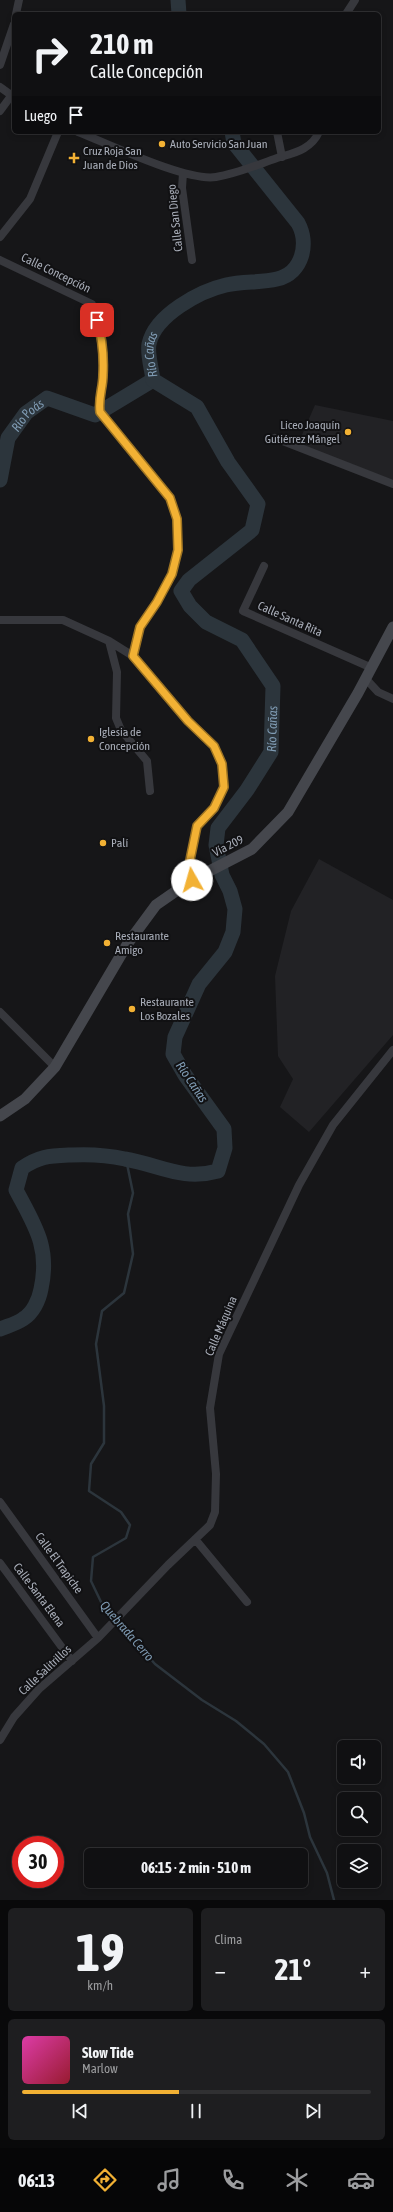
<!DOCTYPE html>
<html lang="es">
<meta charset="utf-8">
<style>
:root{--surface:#101012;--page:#1e1e20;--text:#f1f3f6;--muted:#9c9d9f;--line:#303032;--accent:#f2b134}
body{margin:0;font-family:"Asap Condensed",sans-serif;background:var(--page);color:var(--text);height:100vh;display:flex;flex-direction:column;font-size:15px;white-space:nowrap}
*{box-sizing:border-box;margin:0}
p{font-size:13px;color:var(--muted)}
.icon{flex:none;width:22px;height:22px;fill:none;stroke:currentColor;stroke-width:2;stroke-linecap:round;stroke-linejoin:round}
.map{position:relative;height:1900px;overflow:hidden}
.side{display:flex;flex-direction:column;gap:8px;padding:8px;background:#09090a;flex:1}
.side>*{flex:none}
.banner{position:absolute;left:12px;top:12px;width:369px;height:122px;border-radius:6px;box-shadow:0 2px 6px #0003,0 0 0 1px var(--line);background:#101012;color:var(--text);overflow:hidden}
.controls{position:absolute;left:337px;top:1740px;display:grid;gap:8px}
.controls a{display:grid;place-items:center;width:44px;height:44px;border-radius:6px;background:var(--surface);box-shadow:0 2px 6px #0003,0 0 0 1px var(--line);font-size:20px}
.speed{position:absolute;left:12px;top:1836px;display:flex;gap:8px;font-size:20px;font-weight:700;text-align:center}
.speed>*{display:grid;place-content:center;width:52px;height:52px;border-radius:50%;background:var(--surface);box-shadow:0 2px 6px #0003,0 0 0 1px var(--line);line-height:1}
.speed .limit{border:6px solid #d22;background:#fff;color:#111}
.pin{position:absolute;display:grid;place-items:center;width:34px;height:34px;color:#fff;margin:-17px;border-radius:8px;box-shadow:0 2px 6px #0006}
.me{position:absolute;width:44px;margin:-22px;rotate:353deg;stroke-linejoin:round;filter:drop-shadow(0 0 3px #0008)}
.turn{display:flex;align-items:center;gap:14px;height:84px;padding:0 12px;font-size:18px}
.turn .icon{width:52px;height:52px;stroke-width:2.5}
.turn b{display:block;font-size:28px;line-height:34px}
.then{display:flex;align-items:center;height:38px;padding:0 12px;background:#0003;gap:8px;font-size:15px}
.big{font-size:30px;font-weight:700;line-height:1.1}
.side .widget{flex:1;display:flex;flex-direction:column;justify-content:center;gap:6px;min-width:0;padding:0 14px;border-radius:6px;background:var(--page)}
.side .dial{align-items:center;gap:0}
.dial b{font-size:52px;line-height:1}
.song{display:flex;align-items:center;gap:12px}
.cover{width:48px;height:48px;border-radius:6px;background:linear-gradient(135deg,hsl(320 70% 55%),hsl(350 70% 35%))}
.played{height:4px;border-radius:2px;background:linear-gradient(90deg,var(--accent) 45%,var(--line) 45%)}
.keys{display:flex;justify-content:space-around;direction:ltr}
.heat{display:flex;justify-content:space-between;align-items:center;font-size:22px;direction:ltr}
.side .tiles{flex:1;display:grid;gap:8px;grid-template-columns:1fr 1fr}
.widget:last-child{grid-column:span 2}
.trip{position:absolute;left:84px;top:1848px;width:224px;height:40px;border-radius:6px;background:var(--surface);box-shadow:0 2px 6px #0003,0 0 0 1px var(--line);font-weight:700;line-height:40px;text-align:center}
.tabs{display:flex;height:64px;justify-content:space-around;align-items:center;background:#060607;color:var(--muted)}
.tabs .icon{width:28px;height:28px}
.tabs .on{color:var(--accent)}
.tabs b{font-size:18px;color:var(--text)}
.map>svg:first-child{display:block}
.built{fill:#222225}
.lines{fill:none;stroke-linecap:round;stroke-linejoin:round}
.stream{stroke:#2c353c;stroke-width:2.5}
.river{stroke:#2c353c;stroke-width:15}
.street{stroke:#37383d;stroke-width:8}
.secondary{stroke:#45474d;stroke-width:11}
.route-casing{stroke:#9d7322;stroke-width:10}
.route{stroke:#f2b134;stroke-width:7}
.poi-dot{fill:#f2b134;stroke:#111113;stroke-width:1.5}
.labels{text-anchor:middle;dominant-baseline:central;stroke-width:4;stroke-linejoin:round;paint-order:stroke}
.poi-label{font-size:12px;fill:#a8adb8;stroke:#111113;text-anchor:start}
.street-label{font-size:12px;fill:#a8adb8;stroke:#111113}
.water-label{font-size:13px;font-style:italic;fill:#7f9bb3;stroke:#111113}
</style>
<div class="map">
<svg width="393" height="1900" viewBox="0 0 393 1900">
<rect width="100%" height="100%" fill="#161618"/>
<!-- built -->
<path class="built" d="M 315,405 L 393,421 L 393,480 L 298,444 Z
M 319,859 L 393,900 L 393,1035 L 309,1132 L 280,1107 L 293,1079 L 278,1056 L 275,976 L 291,911 Z"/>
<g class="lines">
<!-- stream -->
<path class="stream" d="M 126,1159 L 133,1193 L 128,1214 L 133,1254 L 124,1293 L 102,1311 L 96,1344 L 104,1406 L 104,1443 L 91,1464 L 89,1491 L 121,1512 L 130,1525 L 126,1538 L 93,1557 L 91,1581 L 102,1604 L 155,1664 L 202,1700 L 236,1721 L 264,1744 L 288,1772 L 304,1813 L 310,1837 L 327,1873 L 334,1900"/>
<!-- river -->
<g class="river">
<path d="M 178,0 L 179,14"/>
<path id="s1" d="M 153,380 C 152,370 147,354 149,344 C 155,315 200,291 226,285 C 243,281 261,283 277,279 C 303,273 309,243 298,223 L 234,143 L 232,132"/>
<path id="s2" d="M 0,480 L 8,438 L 26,413 L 47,398 L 95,415 L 153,380"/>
<path id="s3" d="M 0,1329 C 7,1326 16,1324 23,1319 C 33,1313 39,1300 41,1289 C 50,1247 35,1226 16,1190 L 22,1168 C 40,1156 49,1156 71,1155 C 89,1154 107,1155 125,1159 C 160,1165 182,1181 218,1171 L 225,1148 L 224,1129 L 185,1075 L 173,1054 L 175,1037 L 199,984 L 225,952 L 233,932 L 235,909 L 230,891 L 222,875 L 216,845 L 218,828 L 247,790 L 271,752 L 273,686 L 242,640 L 206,622 L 190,606 L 181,591 L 189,580 L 252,530 L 258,504 L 228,462 L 197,407 L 153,380"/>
</g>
<!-- street -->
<path class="street" d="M 16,14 L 19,0
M 346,14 L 355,0
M 0,65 L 14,24
M 0,87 L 14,97
M 0,111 L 11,96
M 78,132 C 109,144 187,182 216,177 C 236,174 257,165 277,158 C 293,153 311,150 319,132
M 277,132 L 282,157
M 183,173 L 182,188 L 192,260
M 0,237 L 30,199 L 58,132
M 0,260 L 92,304 C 99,328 104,350 103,375 C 103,388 98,398 100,412 L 170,498 L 177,519 L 178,550 L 172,575 L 157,602 L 140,627 L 133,656
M 275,438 L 393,484
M 264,566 L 243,611 L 372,668
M 0,620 L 63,620 L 109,641 L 133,656 L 188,721 L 214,746 L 222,764 L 224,787 L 214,808 L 197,826 L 190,860 L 192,880
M 109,641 L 117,672 L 116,718 L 121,730 L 147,761 L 150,791
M 366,679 L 378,692 L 393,699
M 0,1012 L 55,1067
M 0,1502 L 98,1638
M 195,1539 L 247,1602
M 0,1563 L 72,1661
M 0,1740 L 14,1717 L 39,1689 L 98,1638 L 168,1565 L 210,1525 L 215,1512 L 216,1474 L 210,1408 L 219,1354 L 299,1185 L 333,1125 L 393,1050"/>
<!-- secondary -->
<path class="secondary" d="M 0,1116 L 25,1099 L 55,1067 L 128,943 L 156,905 L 192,880 L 252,849 L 288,812 L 358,693 L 393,627"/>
</g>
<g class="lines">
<!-- route casing -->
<g class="route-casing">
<path id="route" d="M 97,320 C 102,337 104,356 103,375 C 103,388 98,398 100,412 L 170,498 L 177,519 L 178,550 L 172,574 L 157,602 L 140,627 L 133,656 L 188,721 L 214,746 L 222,764 L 224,787 L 214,808 L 197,826 L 190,860 L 192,880"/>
</g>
<!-- route -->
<use href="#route" class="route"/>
</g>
<!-- markers -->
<g class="poi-dot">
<circle cx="162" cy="144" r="4"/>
<path d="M72 152h4v4h4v4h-4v4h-4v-4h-4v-4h4z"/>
<circle cx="348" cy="432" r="4"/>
<circle cx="91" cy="739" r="4"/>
<circle cx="103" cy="843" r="4"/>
<circle cx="107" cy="943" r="4"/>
<circle cx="132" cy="1009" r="4"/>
</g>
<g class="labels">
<!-- poi labels -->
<g class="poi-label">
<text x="170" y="144">Auto Servicio San Juan</text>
<text x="83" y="151">Cruz Roja San<tspan x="83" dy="14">Juan de Dios</tspan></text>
<text x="340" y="425" text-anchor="end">Liceo Joaquín<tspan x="340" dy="14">Gutiérrez Mángel</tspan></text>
<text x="99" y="732">Iglesia de<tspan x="99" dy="14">Concepción</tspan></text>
<text x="111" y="843">Palí</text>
<text x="115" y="936">Restaurante<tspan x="115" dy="14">Amigo</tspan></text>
<text x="140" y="1002">Restaurante<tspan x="140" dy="14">Los Bozales</tspan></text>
</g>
<!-- street labels -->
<g class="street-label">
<text transform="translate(175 218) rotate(-96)">Calle San Diego</text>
<text transform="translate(56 273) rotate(26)">Calle Concepción</text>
<text transform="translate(290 619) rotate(24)">Calle Santa Rita</text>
<text transform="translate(228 846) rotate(-27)">Vía 209</text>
<text transform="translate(221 1326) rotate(-67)">Calle Máquina</text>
<text transform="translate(59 1563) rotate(54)">Calle El Trapiche</text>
<text transform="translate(39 1595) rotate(53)">Calle Santa Elena</text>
<text transform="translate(45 1670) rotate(-43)">Calle Salitrillos</text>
</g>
<!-- water labels -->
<g class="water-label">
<text stroke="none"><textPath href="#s1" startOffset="26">Río Cañas</textPath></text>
<text stroke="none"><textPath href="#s2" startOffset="73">Río Poás</textPath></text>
<text stroke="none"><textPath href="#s3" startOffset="885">Río Cañas</textPath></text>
<text transform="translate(192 1082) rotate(56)">Río Cañas</text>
<text transform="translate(127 1631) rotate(49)">Quebrada Cerro</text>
</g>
</g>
</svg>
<div class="controls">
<a><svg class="icon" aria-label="sound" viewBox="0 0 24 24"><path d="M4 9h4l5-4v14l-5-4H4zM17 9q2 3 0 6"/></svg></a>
<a><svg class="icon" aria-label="search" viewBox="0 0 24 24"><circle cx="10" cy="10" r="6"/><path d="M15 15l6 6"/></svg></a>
<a><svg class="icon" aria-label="layers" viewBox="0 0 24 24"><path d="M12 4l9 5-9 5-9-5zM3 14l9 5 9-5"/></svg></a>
</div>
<div class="speed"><div class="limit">30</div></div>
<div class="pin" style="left:97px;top:320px;background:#d93025"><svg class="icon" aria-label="arrive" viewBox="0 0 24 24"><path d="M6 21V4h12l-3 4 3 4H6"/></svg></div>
<svg class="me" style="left:192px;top:880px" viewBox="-20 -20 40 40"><circle r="19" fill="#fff"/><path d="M0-13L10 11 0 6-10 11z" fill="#f2b134"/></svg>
<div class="trip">06:15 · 2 min · 510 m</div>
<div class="banner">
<div class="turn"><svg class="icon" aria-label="right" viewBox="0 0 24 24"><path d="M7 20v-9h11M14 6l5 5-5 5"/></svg><div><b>210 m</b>Calle Concepción</div></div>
<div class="then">Luego<svg class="icon" aria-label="arrive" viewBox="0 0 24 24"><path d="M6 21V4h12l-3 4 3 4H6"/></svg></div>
</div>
</div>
<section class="side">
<div class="tiles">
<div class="widget dial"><b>19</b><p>km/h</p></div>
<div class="widget"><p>Clima</p>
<div class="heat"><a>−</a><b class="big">21°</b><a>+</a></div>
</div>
<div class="widget">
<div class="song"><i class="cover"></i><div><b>Slow Tide</b><p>Marlow</p></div></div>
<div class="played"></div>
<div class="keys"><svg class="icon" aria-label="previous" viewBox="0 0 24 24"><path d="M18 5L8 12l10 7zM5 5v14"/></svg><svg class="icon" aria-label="pause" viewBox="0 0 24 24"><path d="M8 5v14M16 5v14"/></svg><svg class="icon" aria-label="next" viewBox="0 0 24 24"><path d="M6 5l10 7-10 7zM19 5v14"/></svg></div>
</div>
</div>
</section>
<nav class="tabs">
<b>06:13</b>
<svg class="icon on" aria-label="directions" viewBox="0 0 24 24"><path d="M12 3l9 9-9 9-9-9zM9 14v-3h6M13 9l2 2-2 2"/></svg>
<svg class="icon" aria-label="music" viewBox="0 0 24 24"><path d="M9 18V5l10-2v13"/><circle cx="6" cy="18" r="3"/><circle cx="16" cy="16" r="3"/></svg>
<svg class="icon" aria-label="phone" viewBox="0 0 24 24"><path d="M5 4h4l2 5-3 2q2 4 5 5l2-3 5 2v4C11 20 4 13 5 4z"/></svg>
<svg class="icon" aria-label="climate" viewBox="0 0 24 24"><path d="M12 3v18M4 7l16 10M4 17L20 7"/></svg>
<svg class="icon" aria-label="car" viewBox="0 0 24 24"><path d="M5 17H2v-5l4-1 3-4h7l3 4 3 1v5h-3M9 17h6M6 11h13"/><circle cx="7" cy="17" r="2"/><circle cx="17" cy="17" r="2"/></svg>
</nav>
